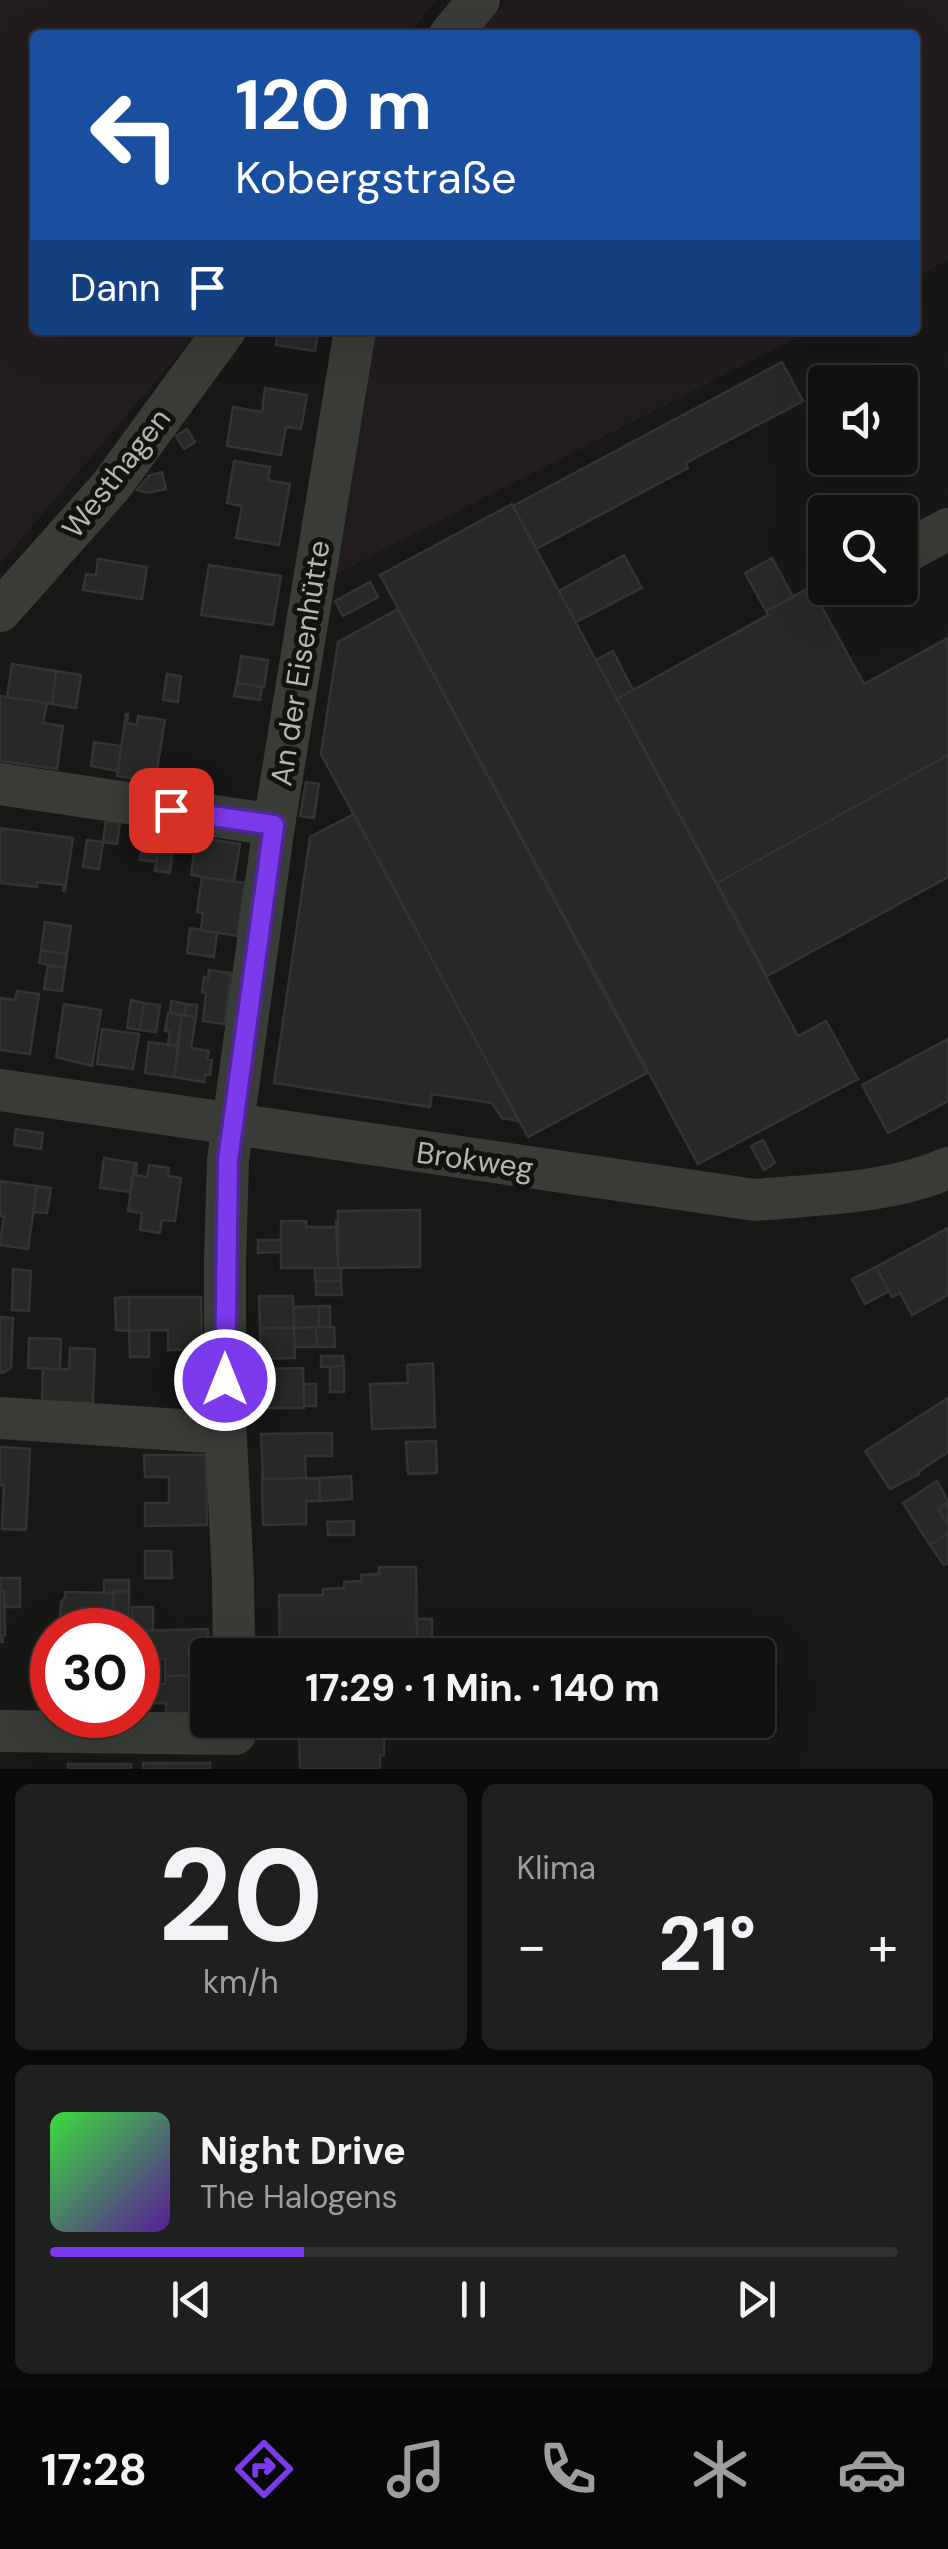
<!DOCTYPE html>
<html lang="de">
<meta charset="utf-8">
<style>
:root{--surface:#111210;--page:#1e201e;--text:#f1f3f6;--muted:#9c9e9f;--line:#303230;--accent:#7c3aed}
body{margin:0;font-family:"DM Sans",sans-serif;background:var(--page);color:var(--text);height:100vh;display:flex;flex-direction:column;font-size:38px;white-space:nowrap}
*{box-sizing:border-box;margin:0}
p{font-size:32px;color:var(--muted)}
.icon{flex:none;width:55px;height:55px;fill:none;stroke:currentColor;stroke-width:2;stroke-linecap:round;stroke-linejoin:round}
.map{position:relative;height:1769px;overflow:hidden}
.sheet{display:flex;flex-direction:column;gap:15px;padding:15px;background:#090a09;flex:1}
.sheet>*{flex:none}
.hud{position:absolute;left:30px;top:30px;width:890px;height:305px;border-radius:10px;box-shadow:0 10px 40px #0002,0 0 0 2px var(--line);background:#1a4fa0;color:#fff;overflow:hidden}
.fabs{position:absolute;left:808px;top:365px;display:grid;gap:20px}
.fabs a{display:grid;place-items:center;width:110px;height:110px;border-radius:10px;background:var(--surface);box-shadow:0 10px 40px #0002,0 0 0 2px var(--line);font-size:50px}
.speed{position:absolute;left:30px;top:1608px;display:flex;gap:20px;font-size:50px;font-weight:700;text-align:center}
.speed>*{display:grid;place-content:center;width:130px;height:130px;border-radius:50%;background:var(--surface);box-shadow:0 10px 40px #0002,0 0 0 2px var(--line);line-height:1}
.speed .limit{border:15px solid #d22;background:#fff;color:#111}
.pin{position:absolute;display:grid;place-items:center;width:85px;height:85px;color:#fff;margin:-42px;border-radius:20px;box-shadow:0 5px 15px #0006}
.me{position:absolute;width:110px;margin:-55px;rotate:0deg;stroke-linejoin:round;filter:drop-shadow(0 0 8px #0008)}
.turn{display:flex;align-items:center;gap:35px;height:210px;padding:0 40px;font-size:45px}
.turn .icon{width:130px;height:130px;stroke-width:2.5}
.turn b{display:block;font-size:70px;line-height:85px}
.then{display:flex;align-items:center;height:95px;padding:0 40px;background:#0003;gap:20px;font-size:38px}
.big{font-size:75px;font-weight:700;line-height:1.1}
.sheet .tile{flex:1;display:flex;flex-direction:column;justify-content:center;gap:15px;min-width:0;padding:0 35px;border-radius:15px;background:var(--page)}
.sheet .dial{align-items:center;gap:0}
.dial b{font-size:130px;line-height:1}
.song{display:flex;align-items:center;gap:30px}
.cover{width:120px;height:120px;border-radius:15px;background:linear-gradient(135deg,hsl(120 70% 55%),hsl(270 70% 35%))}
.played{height:10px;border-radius:5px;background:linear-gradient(90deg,var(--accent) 30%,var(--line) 30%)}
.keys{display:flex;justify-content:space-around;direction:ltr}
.heat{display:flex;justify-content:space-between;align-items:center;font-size:55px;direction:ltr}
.sheet .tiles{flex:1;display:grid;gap:15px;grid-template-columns:1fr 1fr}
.tile:last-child{grid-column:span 2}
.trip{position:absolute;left:190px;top:1638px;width:585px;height:100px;border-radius:10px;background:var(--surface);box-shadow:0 10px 40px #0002,0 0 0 2px var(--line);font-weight:700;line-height:100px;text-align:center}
.dock{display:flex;height:160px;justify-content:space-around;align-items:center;background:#070706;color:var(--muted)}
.dock .icon{width:70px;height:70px}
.dock .on{color:var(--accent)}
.dock b{font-size:45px;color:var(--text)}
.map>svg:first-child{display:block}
.green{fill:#221c1e}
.building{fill:#272926;stroke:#313430;stroke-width:2.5}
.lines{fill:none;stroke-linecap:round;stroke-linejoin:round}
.minor{stroke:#3a3d37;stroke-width:42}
.route-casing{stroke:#51269a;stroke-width:25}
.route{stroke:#7c3aed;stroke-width:18}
.labels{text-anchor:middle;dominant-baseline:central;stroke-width:10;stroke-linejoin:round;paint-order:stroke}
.street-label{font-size:30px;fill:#b3b7a8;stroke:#121311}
</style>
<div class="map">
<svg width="948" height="1769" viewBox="0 0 948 1769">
<rect width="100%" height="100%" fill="#171816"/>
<!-- green -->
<path class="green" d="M 0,0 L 437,0 L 407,35 L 35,35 L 35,330 L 199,330 L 0,564 Z
M 507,0 L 948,0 L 948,260 L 915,277 L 915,35 L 477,35 Z
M 366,330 L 812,330 L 330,577 Z"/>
<!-- building -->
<path class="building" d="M 278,330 L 318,330 L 315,351 L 276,345 Z
M 782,362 L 803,401 L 686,463 L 688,468 L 536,549 L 513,506 Z
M 265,388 L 307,395 L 301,429 L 286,427 L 281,455 L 227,446 L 233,407 L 262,412 Z
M 187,429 L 195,442 L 184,449 L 176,436 Z
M 234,461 L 270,467 L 268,480 L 290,484 L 279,545 L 236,538 L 242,506 L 227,503 Z
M 162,472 L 166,489 L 148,493 L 137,490 L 145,480 L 149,478 L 148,476 Z
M 512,504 L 798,1036 L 826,1021 L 858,1079 L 698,1164 L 380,575 Z
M 624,555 L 642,588 L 576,622 L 559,591 Z
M 772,558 L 793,597 L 766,611 L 745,573 Z
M 98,559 L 147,567 L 142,599 L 83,590 L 86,574 L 96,575 Z
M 209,565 L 281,576 L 273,625 L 201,615 Z
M 370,582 L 378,597 L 343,616 L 335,601 Z
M 811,587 L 864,684 L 948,638 L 948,755 L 717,883 L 617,699 L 768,615 L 766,611 Z
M 398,609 L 647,1073 L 528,1137 L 321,754 L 338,642 Z
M 613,651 L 633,690 L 617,699 L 596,660 Z
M 241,656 L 268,660 L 264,687 L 237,683 Z
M 12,664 L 56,671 L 52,704 L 7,697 Z
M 56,671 L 81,675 L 76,708 L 52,704 Z
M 167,674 L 181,676 L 178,702 L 163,700 Z
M 237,683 L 262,687 L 260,700 L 234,696 Z
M 0,696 L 47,703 L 43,723 L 63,726 L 57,769 L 0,761 Z
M 126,714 L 128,714 L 127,723 L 137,725 L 138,716 L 165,720 L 155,782 L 117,776 Z
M 94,742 L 121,746 L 118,771 L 91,766 Z
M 948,755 L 948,877 L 767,976 L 717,883 Z
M 306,782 L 319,784 L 314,818 L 300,816 Z
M 354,814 L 519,1121 L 502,1118 L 492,1103 L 432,1094 L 430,1107 L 274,1083 L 310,837 Z
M 106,820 L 120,822 L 117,844 L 103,842 Z
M 0,828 L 73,838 L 65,891 L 63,891 L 64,885 L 37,882 L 37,887 L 0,883 Z
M 161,832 L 174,834 L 170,873 L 155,871 Z
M 144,836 L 159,839 L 156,862 L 140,860 Z
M 196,837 L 240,844 L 234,882 L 191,875 Z
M 87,840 L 103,842 L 99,869 L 83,867 Z
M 202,877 L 245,883 L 237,936 L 201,930 L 203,913 L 197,912 Z
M 45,922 L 71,926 L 67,954 L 41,950 Z
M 190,928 L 217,933 L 214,957 L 187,953 Z
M 41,950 L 67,954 L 65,968 L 39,963 Z
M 48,965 L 65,968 L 62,991 L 44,989 Z
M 209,970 L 231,973 L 225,1024 L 203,1021 L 206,993 L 202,992 L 204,977 L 208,978 Z
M 17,991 L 39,994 L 30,1054 L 0,1050 L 0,998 L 15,1000 Z
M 131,1000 L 144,1003 L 140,1030 L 127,1028 Z
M 171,1001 L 186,1004 L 184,1015 L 170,1013 Z
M 144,1003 L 160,1005 L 156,1032 L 140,1030 Z
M 64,1004 L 101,1010 L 92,1066 L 56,1057 Z
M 186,1004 L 197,1005 L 196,1017 L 184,1015 Z
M 168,1013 L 182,1015 L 177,1046 L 168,1045 L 170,1032 L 165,1031 Z
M 182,1015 L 196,1017 L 191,1048 L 209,1051 L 207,1059 L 212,1060 L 210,1075 L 205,1075 L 204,1082 L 174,1077 Z
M 102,1029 L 139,1034 L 133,1069 L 97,1064 Z
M 948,1039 L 948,1101 L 888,1133 L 862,1085 Z
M 149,1042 L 179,1046 L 174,1077 L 145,1073 Z
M 16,1129 L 43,1133 L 41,1149 L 14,1145 Z
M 763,1140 L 775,1163 L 764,1170 L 751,1146 Z
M 104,1158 L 135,1163 L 130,1192 L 100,1188 Z
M 135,1163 L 137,1163 L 136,1175 L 147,1177 L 149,1165 L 169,1168 L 168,1176 L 181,1178 L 175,1221 L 162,1220 L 160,1233 L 140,1230 L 142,1213 L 128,1211 Z
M 0,1181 L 37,1186 L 28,1249 L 0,1245 L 4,1216 L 0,1216 Z
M 37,1186 L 51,1188 L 47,1213 L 33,1212 Z
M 420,1210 L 420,1267 L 338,1268 L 338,1211 Z
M 336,1220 L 338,1268 L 281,1268 L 281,1221 L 306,1221 L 306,1227 L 337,1227 Z
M 948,1228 L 948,1295 L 912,1315 L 900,1293 L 892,1297 L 876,1267 Z
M 258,1240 L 281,1240 L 281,1252 L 258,1253 Z
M 876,1267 L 889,1291 L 865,1304 L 852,1279 Z
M 315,1268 L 341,1268 L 341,1281 L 315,1281 Z
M 13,1269 L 31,1271 L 29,1311 L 12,1310 Z
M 316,1281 L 341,1281 L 342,1295 L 316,1295 Z
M 259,1296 L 293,1296 L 294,1328 L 260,1328 Z
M 129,1297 L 129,1331 L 116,1330 L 115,1298 Z
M 129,1297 L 201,1297 L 202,1349 L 168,1350 L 168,1330 L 129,1331 Z
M 319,1306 L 330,1306 L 330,1327 L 319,1327 Z
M 319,1306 L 319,1327 L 294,1328 L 294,1307 Z
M 0,1317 L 13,1318 L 11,1368 L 3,1373 L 0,1373 Z
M 316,1327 L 317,1347 L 295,1347 L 294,1328 Z
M 316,1327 L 334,1327 L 335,1347 L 317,1347 Z
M 260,1328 L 294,1328 L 295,1358 L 261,1359 Z
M 149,1330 L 149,1357 L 130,1357 L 129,1331 Z
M 29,1338 L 61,1339 L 60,1369 L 28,1368 Z
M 70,1348 L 95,1349 L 93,1403 L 42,1402 L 43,1369 L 69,1369 Z
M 321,1356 L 343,1356 L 344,1366 L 321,1367 Z
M 433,1363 L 435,1427 L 372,1429 L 370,1384 L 408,1383 L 407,1365 Z
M 344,1366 L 344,1392 L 330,1392 L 330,1367 Z
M 303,1368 L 304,1408 L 261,1408 L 261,1369 Z
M 304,1384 L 316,1384 L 316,1406 L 304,1406 Z
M 948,1398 L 948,1452 L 918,1472 L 919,1474 L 890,1489 L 865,1451 Z
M 332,1433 L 332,1456 L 305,1456 L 306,1478 L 263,1479 L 261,1434 Z
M 436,1441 L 437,1473 L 408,1474 L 406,1442 Z
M 0,1447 L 30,1449 L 26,1530 L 2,1529 L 4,1485 L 0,1485 Z
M 144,1455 L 206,1455 L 207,1525 L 145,1526 L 145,1503 L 169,1503 L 169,1477 L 145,1477 Z
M 351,1476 L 352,1499 L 320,1501 L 319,1478 Z
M 319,1478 L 320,1501 L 306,1501 L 306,1524 L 263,1525 L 262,1479 Z
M 937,1481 L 948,1501 L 938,1509 L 948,1525 L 948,1533 L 930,1545 L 903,1503 Z
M 948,1503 L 948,1525 L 938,1509 Z
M 354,1521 L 354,1535 L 328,1535 L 327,1522 Z
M 948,1533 L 948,1563 L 944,1565 L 930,1545 Z
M 145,1551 L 171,1551 L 172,1578 L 145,1578 Z
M 379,1567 L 416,1567 L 417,1645 L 346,1646 L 346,1655 L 280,1655 L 279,1595 L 323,1595 L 323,1589 L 344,1588 L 344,1582 L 362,1581 L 361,1575 L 379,1574 Z
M 0,1578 L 20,1578 L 20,1607 L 5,1607 L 4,1591 L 0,1591 Z
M 104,1580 L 129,1580 L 129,1591 L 104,1593 Z
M 0,1591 L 4,1591 L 5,1635 L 2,1636 L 3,1642 L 0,1642 Z
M 114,1591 L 129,1591 L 129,1619 L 113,1618 Z
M 65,1592 L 113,1593 L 112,1630 L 64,1630 L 64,1621 L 60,1616 L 61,1602 L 65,1597 Z
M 132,1607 L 153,1607 L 153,1631 L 133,1630 Z
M 417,1619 L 432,1619 L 432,1642 L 417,1642 Z
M 208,1629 L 208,1675 L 165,1676 L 165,1659 L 149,1660 L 149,1654 L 138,1654 L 138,1631 Z
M 208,1675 L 208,1720 L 166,1723 L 166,1703 L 138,1704 L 138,1677 L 158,1676 L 158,1684 L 165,1684 L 165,1676 Z
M 288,1720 L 388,1720 L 388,1738 L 384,1738 L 384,1755 L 380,1756 L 380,1769 L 300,1769 L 299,1722 Z
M 143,1763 L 210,1763 L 210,1769 L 143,1769 Z
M 68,1764 L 131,1764 L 131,1769 L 68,1769 Z"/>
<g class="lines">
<!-- minor -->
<path class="minor" d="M 450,35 L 479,0
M 900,555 L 948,529
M 0,611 L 111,486 L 225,330
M 0,784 L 274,825
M 0,1090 L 755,1200 C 819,1194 888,1194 948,1168
M 0,1418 L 225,1433
M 234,1655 L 233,1580 L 225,1419 L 225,1263 L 228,1160 L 274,825 L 355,330
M 0,1731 L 235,1734"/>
</g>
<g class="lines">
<!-- route casing -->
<g class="route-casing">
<path id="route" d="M 171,810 L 274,825 L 228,1160 L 225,1380"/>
</g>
<!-- route -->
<use href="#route" class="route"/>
</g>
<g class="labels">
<!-- street labels -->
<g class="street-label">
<text transform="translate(116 473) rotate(-52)">Westhagen</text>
<text transform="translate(300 663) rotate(-81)">An der Eisenhütte</text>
<text transform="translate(475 1160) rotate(8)">Brokweg</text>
</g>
</g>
</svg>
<div class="fabs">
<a><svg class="icon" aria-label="sound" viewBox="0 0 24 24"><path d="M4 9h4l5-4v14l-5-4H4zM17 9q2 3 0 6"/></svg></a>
<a><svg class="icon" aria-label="search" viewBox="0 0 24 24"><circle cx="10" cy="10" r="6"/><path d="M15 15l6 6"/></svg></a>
</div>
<div class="speed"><div class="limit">30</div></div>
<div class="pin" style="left:171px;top:810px;background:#d93025"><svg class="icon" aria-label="arrive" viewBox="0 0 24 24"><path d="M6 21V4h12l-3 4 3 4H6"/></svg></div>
<svg class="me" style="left:225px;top:1380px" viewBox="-20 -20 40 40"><circle r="17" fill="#7c3aed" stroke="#fff" stroke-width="3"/><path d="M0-11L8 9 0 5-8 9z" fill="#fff"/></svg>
<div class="trip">17:29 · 1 Min. · 140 m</div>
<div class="hud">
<div class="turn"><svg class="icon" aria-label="left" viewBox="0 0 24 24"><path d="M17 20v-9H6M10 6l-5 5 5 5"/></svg><div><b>120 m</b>Kobergstraße</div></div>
<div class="then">Dann<svg class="icon" aria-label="arrive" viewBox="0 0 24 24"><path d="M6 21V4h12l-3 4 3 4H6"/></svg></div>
</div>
</div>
<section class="sheet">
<div class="tiles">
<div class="tile dial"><b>20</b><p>km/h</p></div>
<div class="tile"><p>Klima</p>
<div class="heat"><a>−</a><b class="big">21°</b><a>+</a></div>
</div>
<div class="tile">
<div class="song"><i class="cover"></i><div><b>Night Drive</b><p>The Halogens</p></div></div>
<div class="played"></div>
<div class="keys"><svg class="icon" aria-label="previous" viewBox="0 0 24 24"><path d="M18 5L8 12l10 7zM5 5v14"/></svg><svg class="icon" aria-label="pause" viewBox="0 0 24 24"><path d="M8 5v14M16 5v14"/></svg><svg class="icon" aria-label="next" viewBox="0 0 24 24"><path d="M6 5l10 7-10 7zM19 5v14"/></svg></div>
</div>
</div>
</section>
<nav class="dock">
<b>17:28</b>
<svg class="icon on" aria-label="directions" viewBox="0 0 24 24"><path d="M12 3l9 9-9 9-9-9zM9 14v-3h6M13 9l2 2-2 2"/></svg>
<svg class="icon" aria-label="music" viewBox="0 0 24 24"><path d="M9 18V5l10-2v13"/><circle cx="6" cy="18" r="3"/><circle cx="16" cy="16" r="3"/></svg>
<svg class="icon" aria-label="phone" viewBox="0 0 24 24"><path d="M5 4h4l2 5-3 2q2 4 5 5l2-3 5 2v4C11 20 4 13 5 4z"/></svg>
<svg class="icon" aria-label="climate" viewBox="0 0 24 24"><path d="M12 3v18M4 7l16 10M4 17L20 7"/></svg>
<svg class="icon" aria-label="car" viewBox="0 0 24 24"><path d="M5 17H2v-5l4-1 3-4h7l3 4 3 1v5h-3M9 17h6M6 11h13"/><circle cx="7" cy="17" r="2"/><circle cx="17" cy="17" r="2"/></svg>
</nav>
